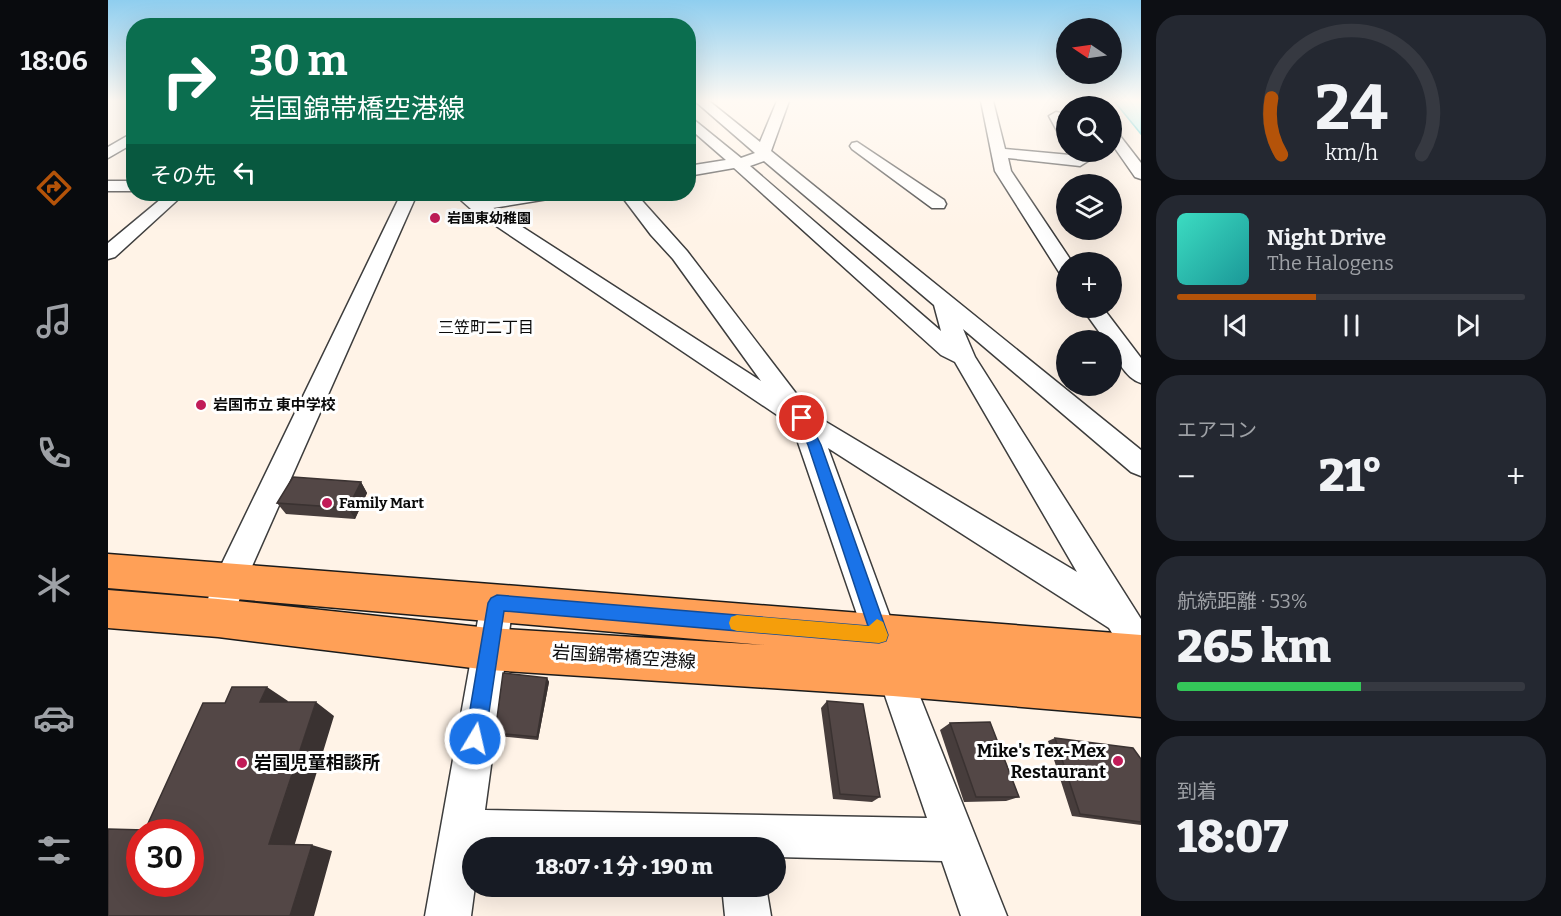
<!DOCTYPE html>
<html lang="ja">
<meta charset="utf-8">
<style>
:root{--surface:#171b24;--page:#242831;--text:#f1f3f6;--muted:#9ea1a6;--line:#363941;--accent:#b45309}
body{margin:0;font-family:Bitter,"Noto Sans JP",serif;background:var(--page);color:var(--text);height:100vh;display:flex;flex-direction:column;font-size:22px;white-space:nowrap}
*{box-sizing:border-box;margin:0}
p{font-size:20px;color:var(--muted)}
.icon{flex:none;width:33px;height:33px;fill:none;stroke:currentColor;stroke-width:2;stroke-linecap:round;stroke-linejoin:round}
.map{position:relative;flex:1;overflow:hidden}
.side{display:flex;flex-direction:column;gap:15px;padding:15px;background:#0d0f14;width:420px}
.side>*{flex:none}
.top-card{position:absolute;left:18px;top:18px;width:570px;height:183px;border-radius:24px;box-shadow:0 6px 24px #0002;background:#0b6e4f;color:#fff;overflow:hidden}
.needle{width:39px;rotate:283deg}
.controls{position:absolute;left:948px;top:18px;display:grid;gap:12px}
.controls a{display:grid;place-items:center;width:66px;height:66px;border-radius:50%;background:var(--surface);box-shadow:0 6px 24px #0002;font-size:30px}
.speed{position:absolute;left:18px;top:819px;display:flex;gap:12px;font-size:30px;font-weight:700;text-align:center}
.speed>*{display:grid;place-content:center;width:78px;height:78px;border-radius:50%;background:var(--surface);box-shadow:0 6px 24px #0002;line-height:1}
.speed .limit{border:9px solid #d22;background:#fff;color:#111}
.pin{position:absolute;display:grid;place-items:center;width:51px;height:51px;color:#fff;margin:-26px;border:3px solid #fff;border-radius:50%;box-shadow:0 2px 6px #0007}
.me{position:absolute;width:66px;margin:-33px;rotate:9deg;stroke-linejoin:round;filter:drop-shadow(0 0 4px #0008)}
.turn{display:flex;align-items:center;gap:21px;height:126px;padding:0 24px;font-size:27px}
.turn .icon{width:78px;height:78px;stroke-width:2.5}
.turn b{display:block;font-size:42px;line-height:51px}
.then{display:flex;align-items:center;height:57px;padding:0 24px;background:#0003;gap:12px;font-size:22px}
.big{font-size:45px;font-weight:800;line-height:1.1}
.side .tile{flex:1;display:flex;flex-direction:column;justify-content:center;gap:9px;min-width:0;padding:0 21px;border-radius:24px;background:var(--page)}
.side .dial{align-items:center;gap:0}
.dial svg{height:156px;overflow:visible;fill:none;stroke:var(--line);stroke-width:7;stroke-linecap:round;text-anchor:middle}
.dial text{fill:var(--text);stroke:none}
.song{display:flex;align-items:center;gap:18px}
.cover{width:72px;height:72px;border-radius:9px;background:linear-gradient(135deg,hsl(170 70% 55%),hsl(180 70% 35%))}
.played{height:6px;border-radius:3px;background:linear-gradient(90deg,var(--accent) 40%,var(--line) 40%)}
.keys{display:flex;justify-content:space-around;direction:ltr}
.heat{display:flex;justify-content:space-between;align-items:center;font-size:33px;direction:ltr}
.charge{height:9px;border-radius:4px;background:linear-gradient(90deg,#34c759 53%,var(--line) 0)}
.trip{position:absolute;left:354px;top:837px;width:324px;height:60px;border-radius:30px;background:var(--surface);box-shadow:0 6px 24px #0002;font-weight:800;line-height:60px;text-align:center}
main{display:flex;flex:1;min-height:0}
.tab-bar{display:flex;flex-direction:column;width:108px;justify-content:space-around;align-items:center;background:#090b0e;color:var(--muted)}
.tab-bar .icon{width:42px;height:42px}
.tab-bar .selected{color:var(--accent)}
.tab-bar b{font-size:27px;color:var(--text)}
.map>svg:first-child{display:block}
.water{fill:#a9f5fa;stroke:#2cc7d5;stroke-width:1.5}
.lines{fill:none;stroke-linecap:round;stroke-linejoin:round}
.minor-casing{stroke:#3d3d3d;stroke-width:3}
.major-casing{stroke:#1b1b1b;stroke-width:3}
.minor{fill:#fff;fill-rule:evenodd}
.major{fill:#ffa057;fill-rule:evenodd}
.wall{fill:#473d3c}
.shaded-wall{fill:#3a3231}
.building{fill:#534746;stroke:#3a3231;stroke-width:1.5;fill-rule:evenodd}
.route{fill:#1a73e8;stroke:#114b97;stroke-width:1.5}
.slow{fill:#f59e0b}
.poi-dot{fill:#c11c58;stroke:#fff;stroke-width:2}
.labels{text-anchor:middle;dominant-baseline:central;stroke-width:6;stroke-linejoin:round;paint-order:stroke}
.far-poi-label{font-size:14px;font-weight:bold;fill:#0a0a0a;stroke:#fff;text-anchor:start}
.poi-label{font-size:15px;font-weight:bold;fill:#0a0a0a;stroke:#fff;text-anchor:start}
.neighbourhood-label{font-size:16px;fill:#0a0a0a;stroke:#fff}
.near-street-label{font-size:18px;fill:#0a0a0a;stroke:#fff}
.near-poi-label{font-size:18px;font-weight:bold;fill:#0a0a0a;stroke:#fff;text-anchor:end}
</style>
<main>
<nav class="tab-bar">
<b>18:06</b>
<svg class="icon selected" aria-label="directions" viewBox="0 0 24 24"><path d="M12 3l9 9-9 9-9-9zM9 14v-3h6M13 9l2 2-2 2"/></svg>
<svg class="icon" aria-label="music" viewBox="0 0 24 24"><path d="M9 18V5l10-2v13"/><circle cx="6" cy="18" r="3"/><circle cx="16" cy="16" r="3"/></svg>
<svg class="icon" aria-label="phone" viewBox="0 0 24 24"><path d="M5 4h4l2 5-3 2q2 4 5 5l2-3 5 2v4C11 20 4 13 5 4z"/></svg>
<svg class="icon" aria-label="climate" viewBox="0 0 24 24"><path d="M12 3v18M4 7l16 10M4 17L20 7"/></svg>
<svg class="icon" aria-label="car" viewBox="0 0 24 24"><path d="M5 17H2v-5l4-1 3-4h7l3 4 3 1v5h-3M9 17h6M6 11h13"/><circle cx="7" cy="17" r="2"/><circle cx="17" cy="17" r="2"/></svg>
<svg class="icon" aria-label="filters" viewBox="0 0 24 24"><path d="M4 7h16M4 17h16"/><circle cx="9" cy="7" r="2"/><circle cx="15" cy="17" r="2"/></svg>
</nav>
<div class="map">
<svg width="1033" height="916" viewBox="0 0 1033 916">
<rect width="100%" height="100%" fill="#fff3e7"/>
<!-- water -->
<path class="water" d="M 1006,101 L 1033,101 L 1033,134 Z"/>
<g class="lines">
<!-- minor casing -->
<g class="minor-casing">
<path id="minor" d="M 587,101 L 601,101 L 652,142 L 669,101 L 681,101 L 663,151 L 1033,450 L 1033,476 L 1023,472 L 855,329 L 867,357 L 1033,619 L 1033,667 L 1021,662 L 1001,628 L 720,448 L 803,674 L 899,916 L 853,916 L 834,861 L 668,857 L 668,848 L 364,848 L 364,886 L 367,886 L 363,916 L 317,916 L 373,603 L 377,592 L 389,588 L 401,592 L 405,603 L 377,810 L 819,818 L 684,425 L 363,209 L 346,194 L 364,194 L 373,199 L 411,194 L 448,194 L 446,198 L 440,199 L 385,208 L 653,381 L 565,259 L 543,235 L 512,194 L 528,194 L 579,251 L 703,413 L 969,572 L 847,362 L 833,355 L 626,168 L 580,176 L 580,166 L 618,160 L 580,127 L 580,115 L 633,158 L 647,153 ZM 656,161 L 826,305 L 833,331 L 642,166 Z
M 873,101 L 885,101 L 897,149 L 962,155 L 961,152 L 975,152 L 980,161 L 972,166 L 900,158 L 903,171 L 964,262 L 958,262 L 958,274 L 951,272 L 887,171 Z
M 973,101 L 986,101 L 990,106 L 977,106 Z
M 948,112 L 953,113 L 958,123 L 958,139 L 953,138 L 941,116 Z
M 1004,131 L 1009,132 L 1033,163 L 1033,179 L 1027,177 L 1004,144 Z
M 26,132 L 26,143 L 0,158 L 0,147 Z
M 749,142 L 836,200 L 838,204 L 836,208 L 824,208 L 744,149 L 742,146 L 744,143 Z
M 0,181 L 26,181 L 26,191 L 0,191 Z
M 59,194 L 76,194 L 7,257 L 0,259 L 0,243 Z
M 293,194 L 309,194 L 137,582 L 128,610 L 116,614 L 104,610 L 100,599 L 105,582 Z
M 974,308 L 995,308 L 1033,358 L 1033,383 C 1018,379 1004,355 1004,340 L 997,340 Z
M 614,886 L 658,886 L 663,916 L 617,916 Z"/>
</g>
<!-- major casing -->
<g class="major-casing">
<path id="major" d="M 0,554 L 1033,635 L 1033,717 L 785,696 L 381,670 L 110,637 L 0,628 L 0,590 L 110,599 L 381,628 L 656,645 L 0,588 Z"/>
</g>
<!-- minor -->
<use href="#minor" class="minor"/>
<!-- major -->
<use href="#major" class="major"/>
</g>
<!-- wall -->
<path class="wall" d="M 253,482 L 259,493 L 247,519 L 178,514 L 169,503 Z
M 439,678 L 441,682 L 430,740 L 389,736 L 387,733 Z
M 719,701 L 772,797 L 764,802 L 725,799 L 713,708 Z
M 842,723 L 911,797 L 898,801 L 856,802 L 832,730 Z
M 947,738 L 1033,759 L 1033,825 L 964,816 L 940,741 Z"/>
<!-- shaded-wall -->
<path class="shaded-wall" d="M 253,482 L 259,493 L 247,519 L 240,508 Z
M 439,678 L 441,682 L 430,740 L 429,737 Z
M 159,687 L 180,701 L 174,716 L 152,702 Z
M 208,702 L 226,716 L 185,850 L 161,844 Z
M 204,845 L 224,851 L 206,916 L 182,916 Z"/>
<!-- building -->
<path class="building" d="M 185,477 L 253,482 L 240,508 L 169,503 Z
M 395,673 L 439,678 L 429,737 L 387,733 Z
M 124,687 L 159,687 L 152,702 L 208,702 L 161,844 L 204,845 L 182,916 L 0,916 L 0,829 L 37,830 L 95,703 L 117,703 ZM 32,832 L 82,832 L 82,884 L 32,884 Z
M 719,701 L 755,704 L 772,797 L 732,794 Z
M 882,722 L 911,797 L 868,797 L 842,723 Z
M 947,738 L 1025,748 L 1033,759 L 1033,822 L 972,814 Z"/>
<!-- sky -->
<linearGradient id="sky" x2="0" y2="1"><stop stop-color="#8fceef"/><stop offset="0.44" stop-color="#fffaf4"/><stop offset="1" stop-color="#fffaf4" stop-opacity="0"/></linearGradient>
<rect width="1033" height="229" fill="url(#sky)"/>
<!-- route -->
<path class="route" d="M 694,414 L 698,415 L 713,445 L 780,635 L 778,641 L 771,643 L 396,611 L 377,739 L 374,746 L 367,749 L 360,746 L 357,739 L 380,603 L 383,598 L 389,595 L 760,626 L 700,445 L 687,418 Z"/>
<!-- slow -->
<path class="slow" d="M 629,615 L 761,626 L 769,619 L 775,622 L 780,635 L 778,641 L 771,643 L 629,631 L 623,629 L 621,623 L 623,617 Z"/>
<!-- markers -->
<g class="poi-dot">
<circle cx="327" cy="218" r="6"/>
<circle cx="93" cy="405" r="6"/>
<circle cx="219" cy="503" r="6"/>
<circle cx="1010" cy="761" r="6"/>
<circle cx="134" cy="763" r="6"/>
</g>
<g class="labels">
<!-- far-poi labels -->
<g class="far-poi-label">
<text x="339" y="218">岩国東幼稚園</text>
</g>
<!-- poi labels -->
<g class="poi-label">
<text x="105" y="405">岩国市立 東中学校</text>
<text x="231" y="503">Family Mart</text>
</g>
<!-- neighbourhood labels -->
<g class="neighbourhood-label">
<text x="378" y="327">三笠町二丁目</text>
</g>
<!-- near-street labels -->
<g class="near-street-label">
<text transform="translate(516 657) rotate(4)">岩国錦帯橋空港線</text>
</g>
<!-- near-poi labels -->
<g class="near-poi-label">
<text x="998" y="751">Mike's Tex-Mex<tspan x="998" dy="21">Restaurant</tspan></text>
<text x="146" y="763" text-anchor="start">岩国児童相談所</text>
</g>
</g>
</svg>
<div class="controls">
<a><svg class="needle" viewBox="-14 -14 28 28"><path d="M0-13l5 13h-10z" fill="#e53935"/><path d="M0 13l5-13h-10z" fill="#9ea1a6"/></svg></a>
<a><svg class="icon" aria-label="search" viewBox="0 0 24 24"><circle cx="10" cy="10" r="6"/><path d="M15 15l6 6"/></svg></a>
<a><svg class="icon" aria-label="layers" viewBox="0 0 24 24"><path d="M12 4l9 5-9 5-9-5zM3 14l9 5 9-5"/></svg></a>
<a>+</a>
<a>−</a>
</div>
<div class="speed"><div class="limit">30</div></div>
<div class="pin" style="left:694px;top:418px;background:#d93025"><svg class="icon" aria-label="arrive" viewBox="0 0 24 24"><path d="M6 21V4h12l-3 4 3 4H6"/></svg></div>
<svg class="me" style="left:367px;top:739px" viewBox="-20 -20 40 40"><circle r="17" fill="#1a73e8" stroke="#fff" stroke-width="3"/><path d="M0-11L8 9 0 5-8 9z" fill="#fff"/></svg>
<div class="trip">18:07 · 1 分 · 190 m</div>
<div class="top-card">
<div class="turn"><svg class="icon" aria-label="right" viewBox="0 0 24 24"><path d="M7 20v-9h11M14 6l5 5-5 5"/></svg><div><b>30 m</b>岩国錦帯橋空港線</div></div>
<div class="then">その先<svg class="icon" aria-label="left" viewBox="0 0 24 24"><path d="M17 20v-9H6M10 6l-5 5 5 5"/></svg></div>
</div>
</div>
<section class="side">
<div class="tile dial"><svg viewBox="0 0 100 80">
<path d="M14 69A42 42 0 1 1 86 69"/>
<path d="M14 69A42 42 0 0 1 9 40" stroke="#b45309"/>
<text x="50" y="56" font-size="32" font-weight="700">24</text>
<text x="50" y="72" font-size="11">km/h</text>
</svg></div>
<div class="tile">
<div class="song"><i class="cover"></i><div><b>Night Drive</b><p>The Halogens</p></div></div>
<div class="played"></div>
<div class="keys"><svg class="icon" aria-label="previous" viewBox="0 0 24 24"><path d="M18 5L8 12l10 7zM5 5v14"/></svg><svg class="icon" aria-label="pause" viewBox="0 0 24 24"><path d="M8 5v14M16 5v14"/></svg><svg class="icon" aria-label="next" viewBox="0 0 24 24"><path d="M6 5l10 7-10 7zM19 5v14"/></svg></div>
</div>
<div class="tile"><p>エアコン</p>
<div class="heat"><a>−</a><b class="big">21°</b><a>+</a></div>
</div>
<div class="tile"><p>航続距離 · 53%</p><b class="big">265 km</b><div class="charge"></div></div>
<div class="tile"><p>到着</p><b class="big">18:07</b></div>
</section>
</main>
